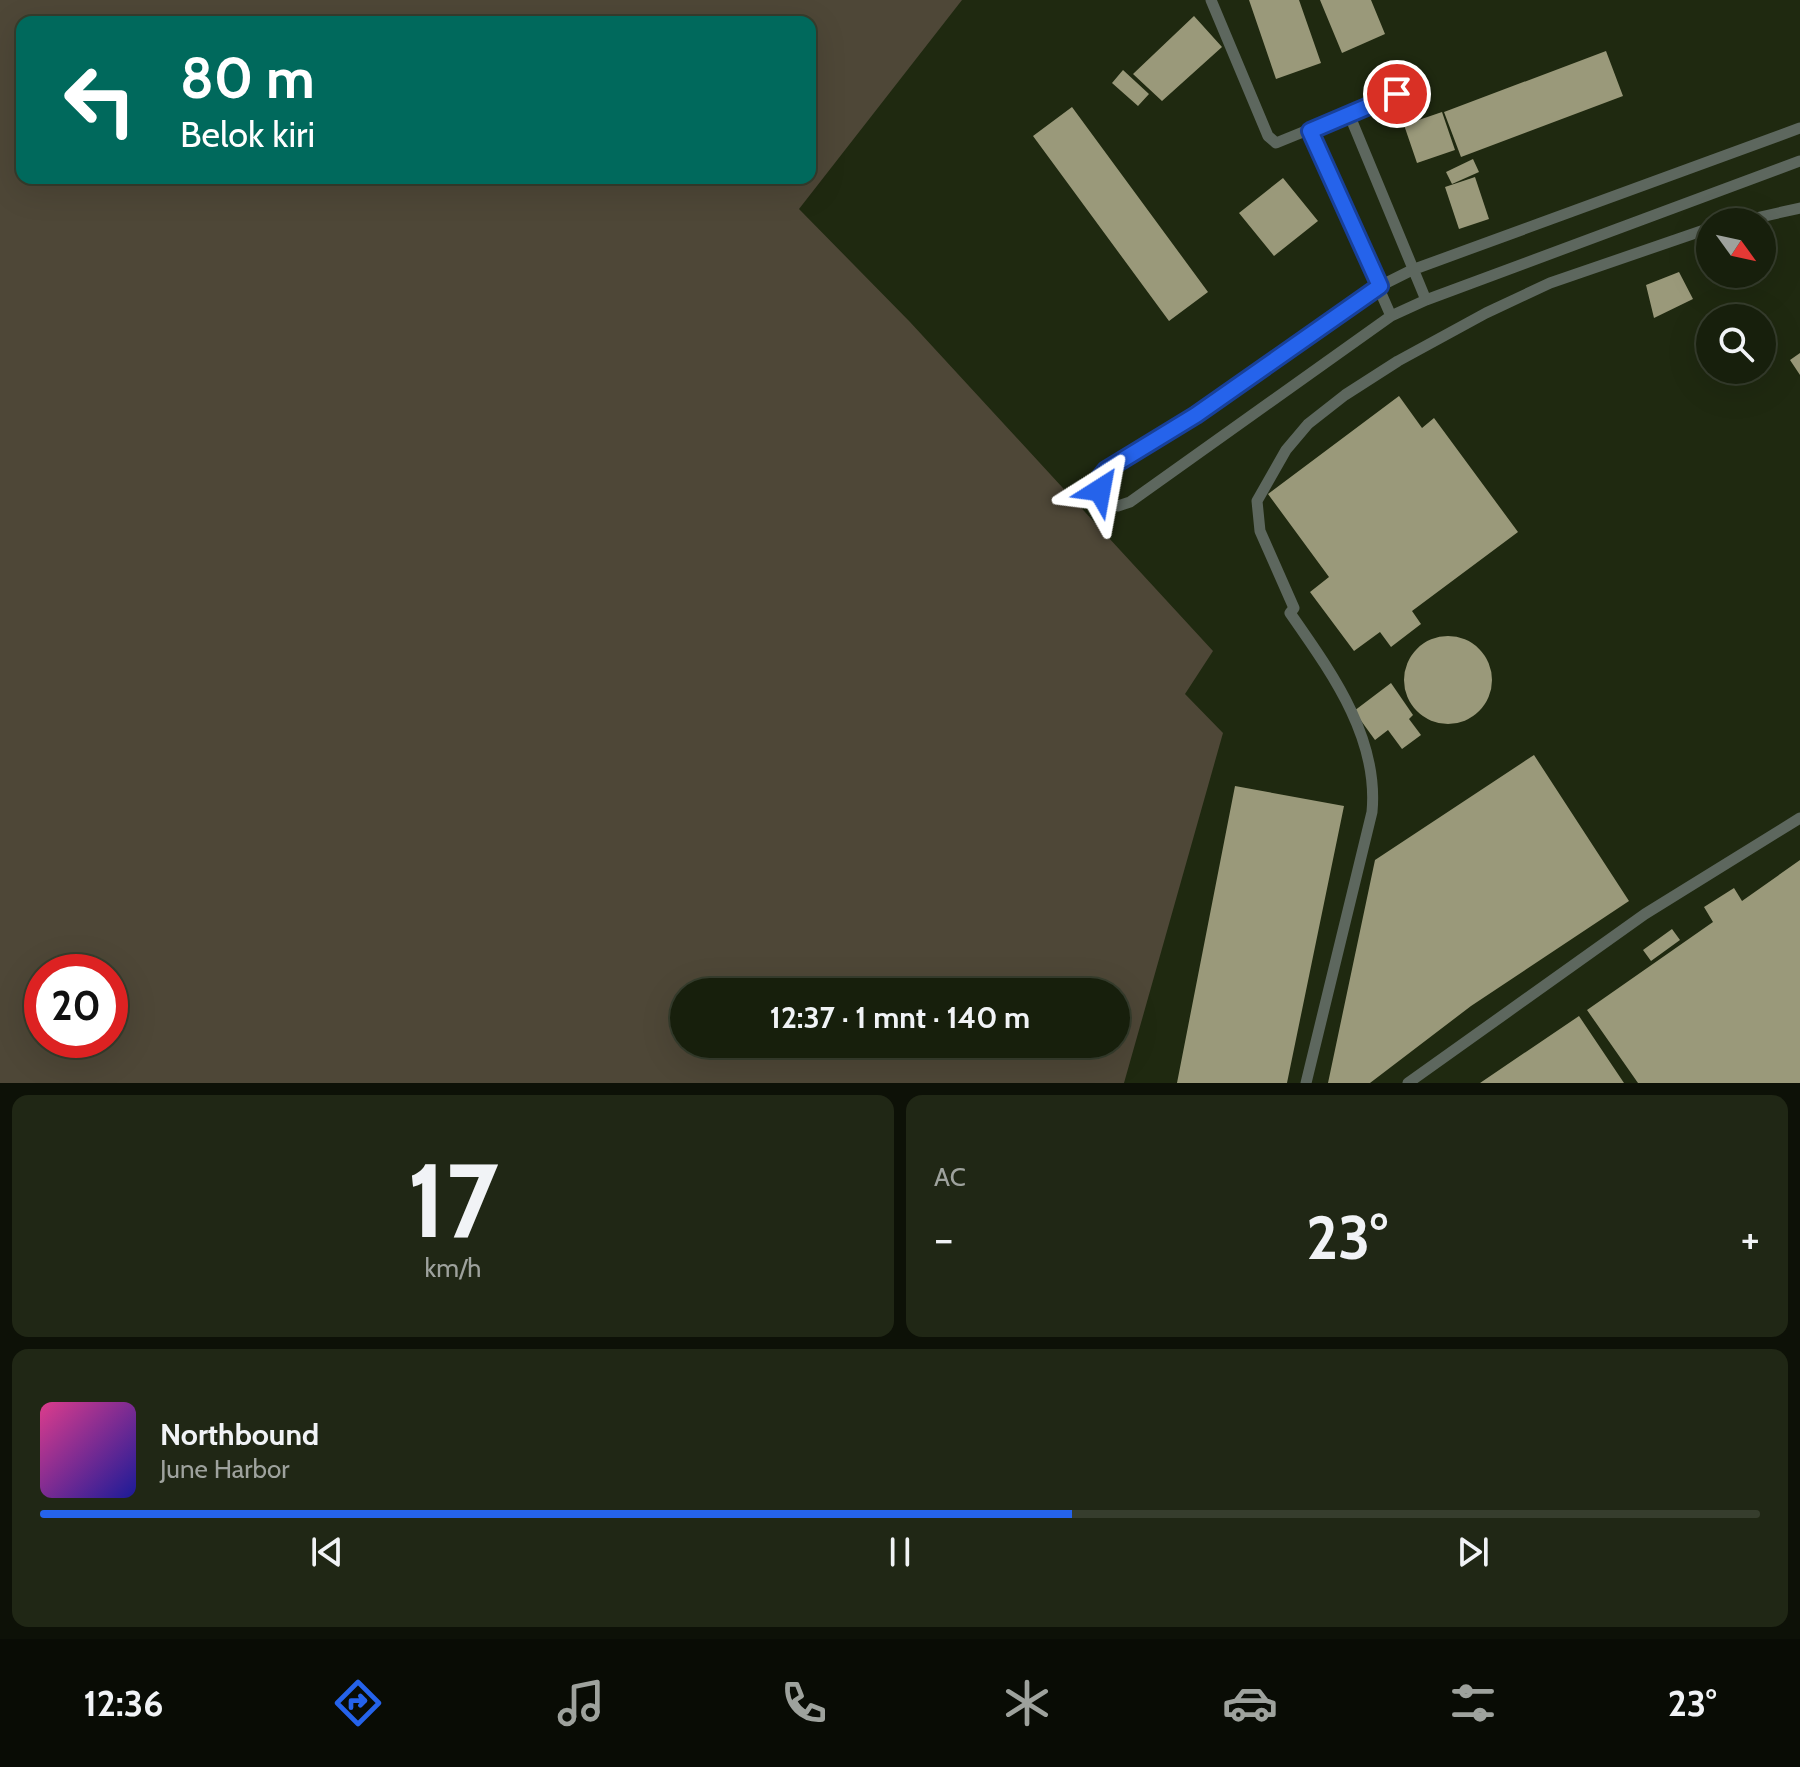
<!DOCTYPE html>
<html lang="id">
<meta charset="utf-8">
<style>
:root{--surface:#171f0c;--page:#202715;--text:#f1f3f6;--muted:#9ea29d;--line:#363d2d;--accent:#2563eb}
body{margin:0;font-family:Cabin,sans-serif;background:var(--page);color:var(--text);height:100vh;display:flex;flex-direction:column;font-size:30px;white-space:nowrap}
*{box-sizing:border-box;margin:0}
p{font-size:26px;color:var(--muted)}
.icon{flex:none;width:44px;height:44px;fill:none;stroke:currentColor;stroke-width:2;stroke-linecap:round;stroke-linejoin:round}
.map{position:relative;height:1083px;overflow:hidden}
.sheet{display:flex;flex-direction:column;gap:12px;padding:12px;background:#0d1107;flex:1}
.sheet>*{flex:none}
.banner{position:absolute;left:16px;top:16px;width:800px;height:168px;border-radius:16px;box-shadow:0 8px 32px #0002,0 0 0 2px var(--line);background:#00695c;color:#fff;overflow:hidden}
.needle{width:52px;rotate:123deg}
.fabs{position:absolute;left:1696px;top:208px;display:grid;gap:16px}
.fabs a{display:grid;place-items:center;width:80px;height:80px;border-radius:50%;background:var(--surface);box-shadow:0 8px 32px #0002,0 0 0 2px var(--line);font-size:40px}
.speed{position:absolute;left:24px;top:954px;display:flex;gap:16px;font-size:40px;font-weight:700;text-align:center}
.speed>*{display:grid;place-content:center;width:104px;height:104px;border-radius:50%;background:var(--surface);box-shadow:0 8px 32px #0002,0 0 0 2px var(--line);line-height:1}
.speed .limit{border:12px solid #d22;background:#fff;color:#111}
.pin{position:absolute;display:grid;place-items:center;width:68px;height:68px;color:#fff;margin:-34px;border:4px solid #fff;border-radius:50%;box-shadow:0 2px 8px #0007}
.me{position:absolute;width:88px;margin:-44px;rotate:34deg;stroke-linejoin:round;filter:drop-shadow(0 0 6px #0008)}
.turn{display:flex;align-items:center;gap:28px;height:168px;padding:0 32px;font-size:36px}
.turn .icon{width:104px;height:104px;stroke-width:2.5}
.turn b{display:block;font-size:56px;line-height:68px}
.big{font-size:60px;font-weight:800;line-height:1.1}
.sheet .widget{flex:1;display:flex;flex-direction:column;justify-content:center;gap:12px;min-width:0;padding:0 28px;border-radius:16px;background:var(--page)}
.sheet .dial{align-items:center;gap:0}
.dial b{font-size:104px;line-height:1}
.song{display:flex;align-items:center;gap:24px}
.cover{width:96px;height:96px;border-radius:12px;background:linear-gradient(135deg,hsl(330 70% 55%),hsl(240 70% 35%))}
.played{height:8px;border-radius:4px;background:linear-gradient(90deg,var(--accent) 60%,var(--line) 60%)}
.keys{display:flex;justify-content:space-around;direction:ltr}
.heat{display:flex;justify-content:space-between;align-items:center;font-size:44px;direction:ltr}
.sheet .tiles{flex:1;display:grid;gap:12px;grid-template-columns:1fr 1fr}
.widget:last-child{grid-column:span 2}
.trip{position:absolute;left:670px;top:978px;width:460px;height:80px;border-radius:40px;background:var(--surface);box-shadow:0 8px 32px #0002,0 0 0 2px var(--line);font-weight:800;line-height:80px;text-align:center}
.dock{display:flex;height:128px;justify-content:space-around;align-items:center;background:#090c05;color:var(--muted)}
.dock .icon{width:56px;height:56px}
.dock .active{color:var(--accent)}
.dock b{font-size:36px;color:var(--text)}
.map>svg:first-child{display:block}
.green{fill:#4e4737;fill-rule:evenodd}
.building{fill:#9a997a}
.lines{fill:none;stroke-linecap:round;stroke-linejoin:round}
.lane{stroke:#5d675e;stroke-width:11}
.route-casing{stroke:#184099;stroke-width:20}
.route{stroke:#2563eb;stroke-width:14}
</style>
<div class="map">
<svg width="1800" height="1083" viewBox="0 0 1800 1083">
<rect width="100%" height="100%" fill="#1f2910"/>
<!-- green -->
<path class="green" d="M 0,0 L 962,0 L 799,209 L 910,322 L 1213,651 L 1185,694 L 1223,733 L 1124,1083 L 0,1083 ZM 22,22 L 810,22 L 810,178 L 22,178 ZM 42,972 L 110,972 L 110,1040 L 42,1040 ZM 684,992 L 1116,992 L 1116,1044 L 684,1044 Z"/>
<!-- building -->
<path class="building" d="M 1249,0 L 1299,0 L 1321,63 L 1276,79 Z
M 1320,0 L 1371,0 L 1385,34 L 1342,53 Z
M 1194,16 L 1222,47 L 1162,101 L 1133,74 Z
M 1606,51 L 1623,96 L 1461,157 L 1444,112 Z
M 1123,70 L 1149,94 L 1138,106 L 1112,83 Z
M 1072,107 L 1208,292 L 1169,321 L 1033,136 Z
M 1442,112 L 1455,150 L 1417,163 L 1404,125 Z
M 1473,159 L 1479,172 L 1452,184 L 1446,172 Z
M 1475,177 L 1489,219 L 1459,229 L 1445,187 Z
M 1283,178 L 1318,221 L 1274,256 L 1239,213 Z
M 1679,272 L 1693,299 L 1654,318 L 1646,285 Z
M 1800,353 L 1800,375 L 1790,360 Z
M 1399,396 L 1422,428 L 1434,418 L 1518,532 L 1412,611 L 1421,624 L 1391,647 L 1380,632 L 1354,651 L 1310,592 L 1329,577 L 1268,494 Z
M1404 680a44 44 0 1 1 88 0a44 44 0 1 1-88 0Z
M 1391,683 L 1413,715 L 1409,719 L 1421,735 L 1402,749 L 1388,730 L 1375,740 L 1354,711 Z
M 1534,755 L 1629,901 L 1471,1006 L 1370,1083 L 1328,1083 L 1375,860 Z
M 1235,786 L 1344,806 L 1287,1083 L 1177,1083 Z
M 1800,860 L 1800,1083 L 1638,1083 L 1587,1010 L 1713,922 L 1704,907 L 1734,888 L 1742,901 Z
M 1672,929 L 1680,940 L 1651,961 L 1643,950 Z
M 1579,1016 L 1624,1083 L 1480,1083 Z"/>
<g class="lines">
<!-- lane -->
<path class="lane" d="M 1211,0 L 1268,136 L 1276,143 L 1421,84
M 1349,114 L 1426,300
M 1800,128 L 1412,270 L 1380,286 L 1196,415 L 1106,470 L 1098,480 C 1101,493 1106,500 1118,506 L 1130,502 L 1391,316 L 1426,300 L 1800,161
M 1310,131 L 1391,316
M 1738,222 L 1800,208
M 1306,1083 L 1372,812 C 1379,737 1331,672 1290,613 L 1294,608 L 1260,531 L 1257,501 L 1286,450 L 1308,424 L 1345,395 L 1398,361 L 1486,313 L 1550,283 L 1710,228
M 1408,1083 L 1645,914 L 1800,818"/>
</g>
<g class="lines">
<!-- route casing -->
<g class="route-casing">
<path id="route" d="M 1100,490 L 1098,480 L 1106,470 L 1196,415 L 1380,286 L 1310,131 L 1397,94"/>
</g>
<!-- route -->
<use href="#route" class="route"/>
</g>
</svg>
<div class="fabs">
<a><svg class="needle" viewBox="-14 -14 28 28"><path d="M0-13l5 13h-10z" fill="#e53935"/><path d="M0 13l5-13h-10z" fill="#9ea29d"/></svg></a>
<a><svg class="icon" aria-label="search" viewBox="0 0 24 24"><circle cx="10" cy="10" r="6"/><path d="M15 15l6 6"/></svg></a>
</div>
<div class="speed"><div class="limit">20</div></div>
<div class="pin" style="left:1397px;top:94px;background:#d93025"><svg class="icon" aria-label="arrive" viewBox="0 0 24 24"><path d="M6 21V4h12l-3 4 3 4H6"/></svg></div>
<svg class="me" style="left:1100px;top:490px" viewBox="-20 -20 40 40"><path d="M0-17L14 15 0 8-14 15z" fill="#2563eb" stroke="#fff" stroke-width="4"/></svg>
<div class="trip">12:37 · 1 mnt · 140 m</div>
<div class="banner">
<div class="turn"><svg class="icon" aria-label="left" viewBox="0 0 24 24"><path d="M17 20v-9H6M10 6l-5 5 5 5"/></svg><div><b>80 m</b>Belok kiri</div></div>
</div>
</div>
<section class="sheet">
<div class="tiles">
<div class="widget dial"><b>17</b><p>km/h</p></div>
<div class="widget"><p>AC</p>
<div class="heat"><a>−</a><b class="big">23°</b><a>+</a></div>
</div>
<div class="widget">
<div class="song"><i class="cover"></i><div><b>Northbound</b><p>June Harbor</p></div></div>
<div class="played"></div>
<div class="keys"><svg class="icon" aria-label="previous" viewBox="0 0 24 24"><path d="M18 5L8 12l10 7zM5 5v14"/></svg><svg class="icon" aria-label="pause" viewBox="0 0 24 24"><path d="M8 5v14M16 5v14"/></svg><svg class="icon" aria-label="next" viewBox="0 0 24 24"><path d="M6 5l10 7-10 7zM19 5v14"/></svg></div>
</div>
</div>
</section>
<nav class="dock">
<b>12:36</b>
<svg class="icon active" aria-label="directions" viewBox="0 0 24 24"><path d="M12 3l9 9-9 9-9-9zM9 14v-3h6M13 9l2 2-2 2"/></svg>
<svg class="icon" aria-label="music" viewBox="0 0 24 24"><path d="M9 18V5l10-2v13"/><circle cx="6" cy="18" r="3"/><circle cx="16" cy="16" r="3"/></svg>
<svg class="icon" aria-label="phone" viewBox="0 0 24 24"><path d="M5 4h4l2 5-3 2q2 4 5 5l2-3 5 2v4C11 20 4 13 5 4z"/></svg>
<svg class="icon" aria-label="climate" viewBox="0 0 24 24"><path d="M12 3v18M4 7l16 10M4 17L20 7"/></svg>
<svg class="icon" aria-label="car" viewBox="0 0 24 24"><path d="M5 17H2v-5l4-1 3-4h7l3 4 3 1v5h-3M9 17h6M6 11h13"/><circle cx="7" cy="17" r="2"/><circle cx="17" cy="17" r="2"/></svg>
<svg class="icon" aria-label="filters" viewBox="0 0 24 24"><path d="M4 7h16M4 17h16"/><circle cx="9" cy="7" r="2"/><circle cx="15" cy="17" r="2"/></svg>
<b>23°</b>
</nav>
